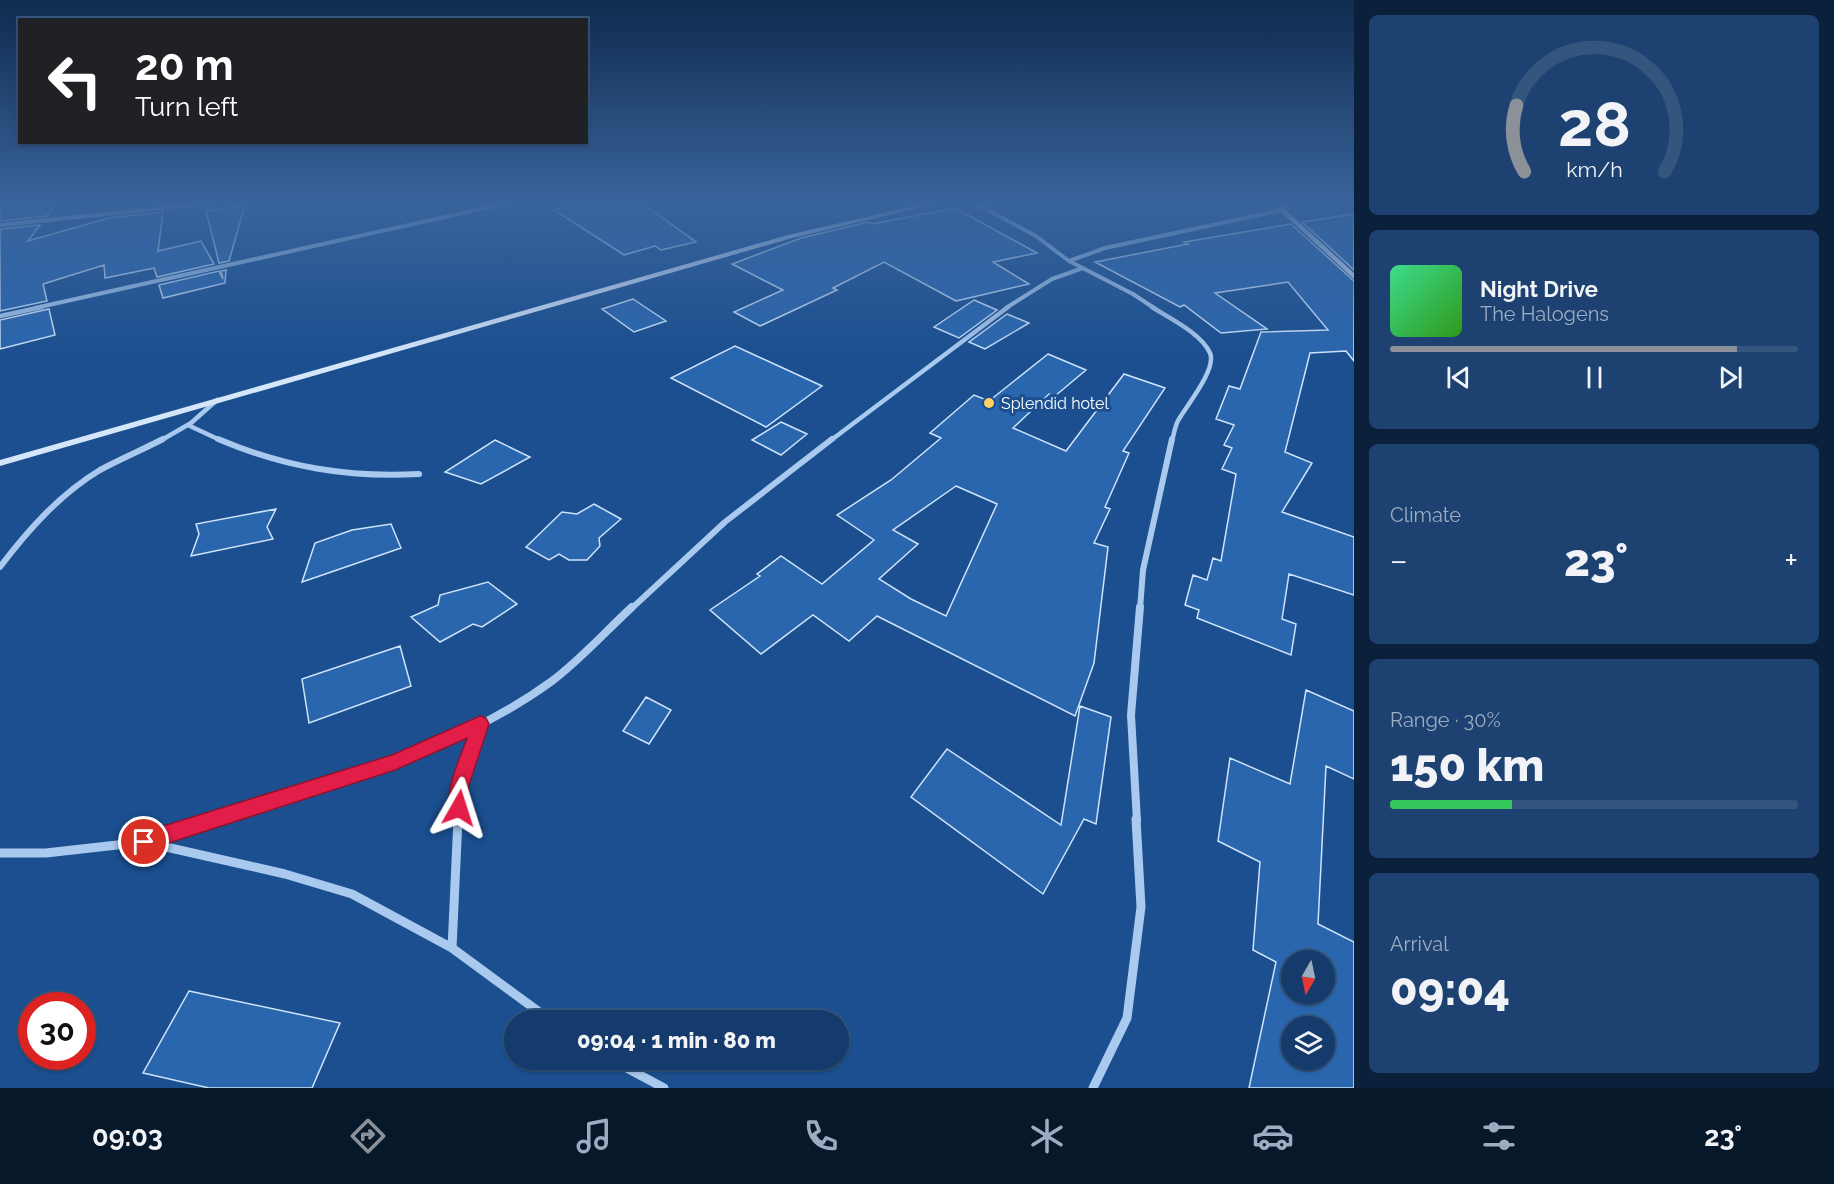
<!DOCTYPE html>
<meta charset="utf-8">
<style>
:root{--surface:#143b6b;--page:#1d4271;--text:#f1f3f6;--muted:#9dadc1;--line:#33557e;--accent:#8c9099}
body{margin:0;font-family:Raleway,sans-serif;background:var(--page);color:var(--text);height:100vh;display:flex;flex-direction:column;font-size:22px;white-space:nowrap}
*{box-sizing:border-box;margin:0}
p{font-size:20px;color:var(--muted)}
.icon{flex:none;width:33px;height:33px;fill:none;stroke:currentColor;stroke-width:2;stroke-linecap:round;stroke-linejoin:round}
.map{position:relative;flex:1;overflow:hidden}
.drawer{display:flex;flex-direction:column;gap:15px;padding:15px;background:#0b203b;width:480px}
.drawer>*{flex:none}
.hud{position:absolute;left:18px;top:18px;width:570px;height:126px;border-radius:0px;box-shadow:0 2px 4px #0004,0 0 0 2px var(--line);background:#202124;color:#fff;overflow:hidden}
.needle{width:39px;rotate:189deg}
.controls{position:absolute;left:1281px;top:950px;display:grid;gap:12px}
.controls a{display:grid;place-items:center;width:54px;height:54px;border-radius:50%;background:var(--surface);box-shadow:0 2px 4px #0004,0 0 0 2px var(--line);font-size:30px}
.speed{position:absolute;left:18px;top:992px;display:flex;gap:12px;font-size:30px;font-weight:700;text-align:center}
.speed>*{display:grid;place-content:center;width:78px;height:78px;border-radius:50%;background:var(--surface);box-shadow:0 2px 4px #0004,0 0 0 2px var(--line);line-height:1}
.speed .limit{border:9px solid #d22;background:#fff;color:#111}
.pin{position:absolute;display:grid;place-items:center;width:51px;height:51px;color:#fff;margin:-26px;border:3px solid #fff;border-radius:50%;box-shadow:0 2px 6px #0007}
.me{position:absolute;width:66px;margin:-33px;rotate:6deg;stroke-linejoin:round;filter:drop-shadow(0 0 4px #0008)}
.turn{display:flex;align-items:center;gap:21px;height:126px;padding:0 18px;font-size:27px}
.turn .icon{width:78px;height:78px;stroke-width:2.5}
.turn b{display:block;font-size:42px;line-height:51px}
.big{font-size:45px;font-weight:800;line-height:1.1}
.drawer .card{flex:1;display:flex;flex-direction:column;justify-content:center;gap:9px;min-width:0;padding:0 21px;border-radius:9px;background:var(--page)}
.drawer .dial{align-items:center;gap:0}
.dial svg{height:156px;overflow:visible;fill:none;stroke:var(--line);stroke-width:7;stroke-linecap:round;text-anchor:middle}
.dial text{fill:var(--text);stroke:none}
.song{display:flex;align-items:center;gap:18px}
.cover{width:72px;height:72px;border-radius:9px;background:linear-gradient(135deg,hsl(150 70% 55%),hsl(110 70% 35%))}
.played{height:6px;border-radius:3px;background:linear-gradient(90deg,var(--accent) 85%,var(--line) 85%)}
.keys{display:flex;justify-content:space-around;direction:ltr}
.heat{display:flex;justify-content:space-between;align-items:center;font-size:33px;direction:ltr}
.charge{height:9px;border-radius:4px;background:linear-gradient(90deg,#34c759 30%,var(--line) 0)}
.trip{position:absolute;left:504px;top:1010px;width:345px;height:60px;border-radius:30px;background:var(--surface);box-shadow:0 2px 4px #0004,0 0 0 2px var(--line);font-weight:800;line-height:60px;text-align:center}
.tabs{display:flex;height:96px;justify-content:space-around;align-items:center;background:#08182b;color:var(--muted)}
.tabs .icon{width:42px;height:42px}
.tabs .current{color:var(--accent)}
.tabs b{font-size:27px;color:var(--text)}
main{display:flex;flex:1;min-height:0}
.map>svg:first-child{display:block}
.building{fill:#2a66ad;stroke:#cfe3fa;stroke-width:1.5;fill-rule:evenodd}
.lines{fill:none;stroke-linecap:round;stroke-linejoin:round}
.street-far4{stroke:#a9c9ee;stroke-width:4}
.street-far3{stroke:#a9c9ee;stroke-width:4.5}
.street-far2{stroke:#a9c9ee;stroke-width:6}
.street-far1{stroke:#a9c9ee;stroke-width:8}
.street{stroke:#a9c9ee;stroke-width:9}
.secondary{fill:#d6e6fa;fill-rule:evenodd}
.route{fill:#e11d48;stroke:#92132f;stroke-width:1.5}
.poi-dot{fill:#ffd166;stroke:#1b4f8f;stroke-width:2}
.labels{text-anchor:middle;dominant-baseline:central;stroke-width:6;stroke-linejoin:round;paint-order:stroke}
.poi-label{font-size:16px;fill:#fff;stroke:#1b4f8f;text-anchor:start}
</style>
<main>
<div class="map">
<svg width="1354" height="1088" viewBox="0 0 1354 1088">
<rect width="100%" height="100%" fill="#1b4f8f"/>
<!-- building -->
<path class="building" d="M 0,202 L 57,202 L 47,216 L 0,221 Z
M 584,202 L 640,202 L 696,242 L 661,250 L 655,246 L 624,255 L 554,210 Z
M 245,205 L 229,261 L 219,263 L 206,211 Z
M 955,208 L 1037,253 L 993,262 L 1029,284 L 956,301 L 884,262 L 833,288 L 837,290 L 760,326 L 734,312 L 783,290 L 732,264 L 801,238 L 868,222 L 872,224 Z
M 163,212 L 158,251 L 201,241 L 214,264 L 157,277 L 154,268 L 105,278 L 104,265 L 43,284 L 47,301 L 0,311 L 0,229 L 40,225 L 28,241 L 109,218 Z
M 1354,214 L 1354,270 L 1302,222 Z
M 1291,224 L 1354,281 L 1354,361 L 1346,351 L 1310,353 L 1285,452 L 1312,463 L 1282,512 L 1354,537 L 1354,595 L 1289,574 L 1282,619 L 1296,624 L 1291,655 L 1197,618 L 1199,610 L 1185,605 L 1193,575 L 1207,580 L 1213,558 L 1221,561 L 1236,474 L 1222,469 L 1232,448 L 1224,445 L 1234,425 L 1216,419 L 1229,386 L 1240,389 L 1261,332 L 1328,330 L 1288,282 L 1215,293 L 1267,329 L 1221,333 L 1184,305 L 1180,307 L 1095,262 L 1188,244 L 1184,242 Z
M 226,270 L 225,283 L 163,298 L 159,285 L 219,271 L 223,279 L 221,271 Z
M 633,299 L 666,321 L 634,332 L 602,309 Z
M 974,300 L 997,310 L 959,338 L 934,327 Z
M 49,309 L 55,335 L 0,349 L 0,320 Z
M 1007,314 L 1029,323 L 985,349 L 969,342 Z
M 735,346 L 822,386 L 766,427 L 671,378 Z
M 1048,354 L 1086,370 L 1055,396 L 1049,394 L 1013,428 L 1066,451 L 1124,374 L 1165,388 L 1123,451 L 1129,453 L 1105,507 L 1110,509 L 1094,543 L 1108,547 L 1094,663 L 1075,716 L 877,616 L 849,641 L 813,615 L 761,654 L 710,610 L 760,576 L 757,574 L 781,556 L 822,584 L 874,540 L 837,515 L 891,480 L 941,438 L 930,433 L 974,395 L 989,401 ZM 956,486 L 997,504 L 946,616 L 911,599 L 879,579 L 918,544 L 893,530 Z
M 781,422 L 807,434 L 781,455 L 752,440 Z
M 495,440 L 530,457 L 481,484 L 445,472 Z
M 594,504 L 621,519 L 599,538 L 600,546 L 587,560 L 569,560 L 559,554 L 549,560 L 526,547 L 562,512 L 577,514 Z
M 276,509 L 267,527 L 273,539 L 191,556 L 199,534 L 196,524 Z
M 391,524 L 401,548 L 302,582 L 315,543 L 352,530 Z
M 488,582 L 517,604 L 482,627 L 473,624 L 440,642 L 411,617 L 438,605 L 440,595 Z
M 400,646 L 411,686 L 309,723 L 302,679 Z
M 1306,690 L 1354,711 L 1354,779 L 1326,766 L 1318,924 L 1354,942 L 1354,1088 L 1249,1088 L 1276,962 L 1253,950 L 1260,862 L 1218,841 L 1230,758 L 1290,784 ZM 1292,960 L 1324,960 L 1324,993 L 1292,993 ZM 1292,1026 L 1324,1026 L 1324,1059 L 1292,1059 Z
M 646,697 L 671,710 L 649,744 L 623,731 Z
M 1080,706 L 1111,717 L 1096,824 L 1084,819 L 1043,894 L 911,797 L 947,749 L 1061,825 Z
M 189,991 L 340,1023 L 312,1088 L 209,1088 L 143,1073 Z"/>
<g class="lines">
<!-- street-far4 -->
<path class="street-far4" d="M 973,202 L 1036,236 L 1069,261
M 0,225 L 221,202
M 35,308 L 512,202
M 1006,308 L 1052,279 L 1083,268
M 1154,308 L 1133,294 L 1069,261 L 1105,248 L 1282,210"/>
<!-- street-far3 -->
<path class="street-far3" d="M 1152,307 C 1169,318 1201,333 1210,353 C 1217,369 1187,405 1179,419 C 1175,425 1174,434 1172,441
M 0,316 L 42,307
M 190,426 L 222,441
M 160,441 L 191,423 L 217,400
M 830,441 L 1008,307"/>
<!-- street-far2 -->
<path class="street-far2" d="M 218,439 C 284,467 348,478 419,474
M 0,567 C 28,530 60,494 100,470 C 120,459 142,450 163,439
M 631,609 L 725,522 L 832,439
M 1140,609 L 1143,570 L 1172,439"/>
<!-- street-far1 -->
<path class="street-far1" d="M 211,821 C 326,784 452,754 552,681 C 580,660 606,631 632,607
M 458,821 L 460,785 L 480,724
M 1137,821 L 1131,715 L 1140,607"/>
<!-- street -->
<path class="street" d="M 144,842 L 285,874 L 352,894 L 452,948 L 550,1020
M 0,853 L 46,853 L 144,842 L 215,819
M 452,948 L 458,819
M 610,1059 L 664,1088
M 1093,1088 L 1127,1018 L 1141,907 L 1136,819"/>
<!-- secondary -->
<path class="secondary" d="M 931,202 L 944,202 L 792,238 L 0,466 L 0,460 L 788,235 Z
M 1284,202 L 1291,202 L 1286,210 L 1354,273 L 1354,279 L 1280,211 L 1279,210 Z"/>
</g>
<!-- sky -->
<linearGradient id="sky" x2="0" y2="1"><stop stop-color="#0f2b4f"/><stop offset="0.57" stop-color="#39639b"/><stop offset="1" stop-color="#39639b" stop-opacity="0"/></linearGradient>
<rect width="1354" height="355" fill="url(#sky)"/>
<!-- route -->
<path class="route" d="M 480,716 L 486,718 L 489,724 L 469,785 L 465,815 L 459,817 L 452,815 C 442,792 460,760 467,738 L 395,770 L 144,851 L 137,848 L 134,842 L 137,835 L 144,832 L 392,755 Z"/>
<!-- markers -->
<circle class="poi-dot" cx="989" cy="403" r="6"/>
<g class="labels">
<!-- poi labels -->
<g class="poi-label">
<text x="1001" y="403">Splendid hotel</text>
</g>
</g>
</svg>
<div class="controls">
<a><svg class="needle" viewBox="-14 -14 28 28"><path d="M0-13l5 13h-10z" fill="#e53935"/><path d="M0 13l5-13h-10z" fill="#9dadc1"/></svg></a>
<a><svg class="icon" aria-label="layers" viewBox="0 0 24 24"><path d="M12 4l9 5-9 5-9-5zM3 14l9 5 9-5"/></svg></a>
</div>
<div class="speed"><div class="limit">30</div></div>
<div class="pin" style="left:144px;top:842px;background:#d93025"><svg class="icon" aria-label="arrive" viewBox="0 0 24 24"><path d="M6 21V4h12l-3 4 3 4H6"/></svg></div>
<svg class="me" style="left:459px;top:808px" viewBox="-20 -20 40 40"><path d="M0-17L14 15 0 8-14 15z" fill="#e11d48" stroke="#fff" stroke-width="4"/></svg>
<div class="trip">09:04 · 1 min · 80 m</div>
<div class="hud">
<div class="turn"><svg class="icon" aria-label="left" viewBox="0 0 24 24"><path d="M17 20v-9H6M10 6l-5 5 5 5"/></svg><div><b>20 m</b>Turn left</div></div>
</div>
</div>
<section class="drawer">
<div class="card dial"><svg viewBox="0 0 100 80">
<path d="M14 69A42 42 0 1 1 86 69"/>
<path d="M14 69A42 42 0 0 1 10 35" stroke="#8c9099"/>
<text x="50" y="56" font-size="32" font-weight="700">28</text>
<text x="50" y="72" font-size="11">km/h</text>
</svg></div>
<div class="card">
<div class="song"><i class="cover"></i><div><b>Night Drive</b><p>The Halogens</p></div></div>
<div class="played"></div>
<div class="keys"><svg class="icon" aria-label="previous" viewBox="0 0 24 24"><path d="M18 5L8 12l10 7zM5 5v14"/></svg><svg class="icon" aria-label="pause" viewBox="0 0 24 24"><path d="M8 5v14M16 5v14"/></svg><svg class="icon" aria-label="next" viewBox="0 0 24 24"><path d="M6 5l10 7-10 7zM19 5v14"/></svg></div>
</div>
<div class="card"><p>Climate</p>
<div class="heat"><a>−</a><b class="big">23°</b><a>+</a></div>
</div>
<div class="card"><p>Range · 30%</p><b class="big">150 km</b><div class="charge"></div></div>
<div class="card"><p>Arrival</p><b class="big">09:04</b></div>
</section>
</main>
<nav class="tabs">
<b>09:03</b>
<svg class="icon current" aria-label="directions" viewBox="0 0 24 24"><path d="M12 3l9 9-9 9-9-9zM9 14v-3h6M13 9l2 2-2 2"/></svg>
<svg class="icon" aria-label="music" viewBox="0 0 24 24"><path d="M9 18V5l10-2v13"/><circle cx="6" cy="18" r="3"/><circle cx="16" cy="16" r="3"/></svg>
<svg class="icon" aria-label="phone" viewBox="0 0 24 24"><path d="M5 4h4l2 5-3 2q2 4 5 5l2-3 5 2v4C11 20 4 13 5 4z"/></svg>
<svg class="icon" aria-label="climate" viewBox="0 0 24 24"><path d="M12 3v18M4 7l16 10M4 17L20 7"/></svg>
<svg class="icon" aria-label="car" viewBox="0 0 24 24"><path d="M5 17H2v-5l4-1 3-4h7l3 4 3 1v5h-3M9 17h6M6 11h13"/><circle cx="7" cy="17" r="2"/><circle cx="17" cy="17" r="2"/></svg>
<svg class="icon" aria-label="filters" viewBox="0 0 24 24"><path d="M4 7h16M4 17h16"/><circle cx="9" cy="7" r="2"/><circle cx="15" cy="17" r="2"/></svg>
<b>23°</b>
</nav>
